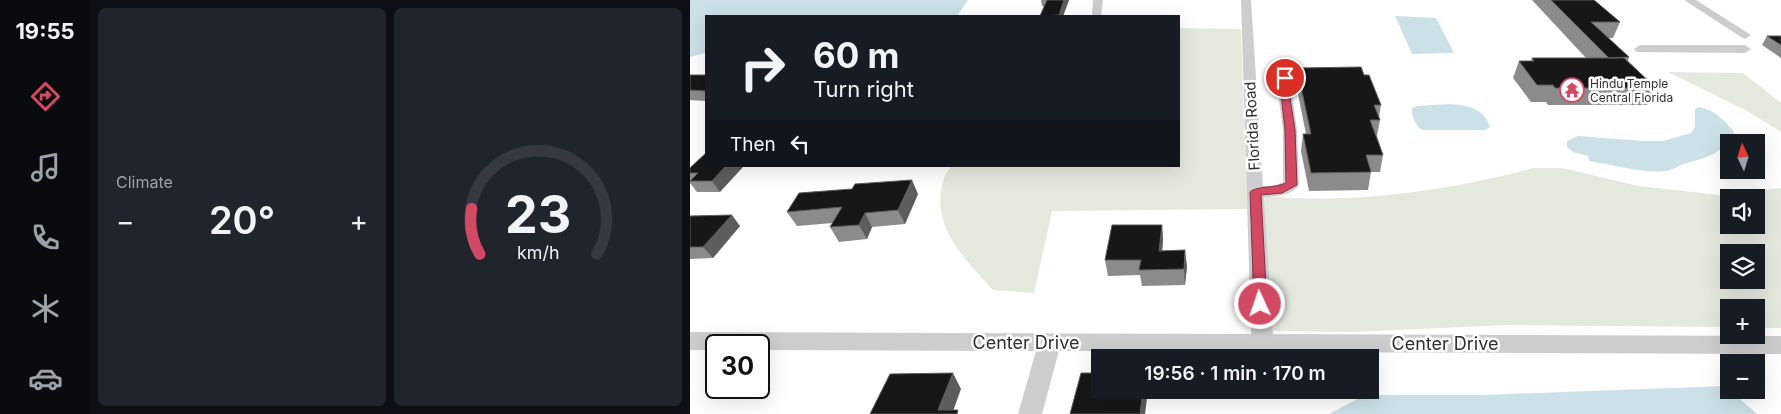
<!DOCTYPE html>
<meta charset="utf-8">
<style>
:root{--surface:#171b24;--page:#20242c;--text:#f1f3f6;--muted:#9ea1a6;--line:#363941;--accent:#d14962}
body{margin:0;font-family:Inter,sans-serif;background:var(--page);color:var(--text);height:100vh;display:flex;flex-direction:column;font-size:19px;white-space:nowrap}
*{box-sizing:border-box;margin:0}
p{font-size:16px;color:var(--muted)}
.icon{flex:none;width:28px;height:28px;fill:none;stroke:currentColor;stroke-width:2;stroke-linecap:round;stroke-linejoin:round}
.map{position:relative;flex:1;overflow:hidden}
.sheet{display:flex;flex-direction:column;gap:8px;padding:8px;background:#0d0f14;width:600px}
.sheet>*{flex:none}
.hud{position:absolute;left:15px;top:15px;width:475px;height:152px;border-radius:0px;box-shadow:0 5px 20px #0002;background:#171b24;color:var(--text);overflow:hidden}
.needle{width:32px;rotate:356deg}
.controls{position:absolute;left:1030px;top:134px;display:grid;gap:10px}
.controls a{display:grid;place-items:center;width:45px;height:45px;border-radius:0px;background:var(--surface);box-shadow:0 5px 20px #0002;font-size:25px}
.speed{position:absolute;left:15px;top:334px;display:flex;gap:10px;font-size:25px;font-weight:700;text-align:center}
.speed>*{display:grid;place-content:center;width:65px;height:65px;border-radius:50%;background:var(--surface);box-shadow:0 5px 20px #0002;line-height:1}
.speed .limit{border:2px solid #111;border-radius:8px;background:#fff;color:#111}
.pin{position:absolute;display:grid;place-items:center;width:42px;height:42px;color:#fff;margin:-21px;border:2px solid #fff;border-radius:50%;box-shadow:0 1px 5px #0007}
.me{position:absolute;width:55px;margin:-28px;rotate:357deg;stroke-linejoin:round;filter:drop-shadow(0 0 4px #0008)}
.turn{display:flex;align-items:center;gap:18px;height:105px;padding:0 25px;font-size:22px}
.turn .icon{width:65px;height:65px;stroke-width:2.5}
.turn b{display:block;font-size:35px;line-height:42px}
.then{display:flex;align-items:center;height:48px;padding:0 25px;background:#0003;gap:10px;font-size:19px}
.big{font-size:38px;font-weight:600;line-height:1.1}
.sheet .card{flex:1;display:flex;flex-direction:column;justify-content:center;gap:8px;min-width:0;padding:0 18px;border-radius:8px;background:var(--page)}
.sheet .dial{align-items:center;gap:0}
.dial svg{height:130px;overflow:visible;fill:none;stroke:var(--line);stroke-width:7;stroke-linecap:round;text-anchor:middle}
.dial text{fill:var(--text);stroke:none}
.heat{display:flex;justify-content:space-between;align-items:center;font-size:28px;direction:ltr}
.sheet .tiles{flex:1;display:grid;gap:8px;grid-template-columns:repeat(2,1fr)}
.trip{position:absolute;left:401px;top:349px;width:288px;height:50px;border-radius:0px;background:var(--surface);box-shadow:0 5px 20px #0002;font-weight:600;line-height:50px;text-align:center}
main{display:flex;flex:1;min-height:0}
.tab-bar{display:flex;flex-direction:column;width:90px;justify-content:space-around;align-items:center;background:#090b0e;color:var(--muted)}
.tab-bar .icon{width:35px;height:35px}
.tab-bar .active{color:var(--accent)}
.tab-bar b{font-size:22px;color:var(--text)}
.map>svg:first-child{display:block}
.green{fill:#e4e8dd;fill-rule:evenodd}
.water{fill:#cce0e7}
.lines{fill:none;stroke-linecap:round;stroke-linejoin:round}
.minor{fill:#cdcdcd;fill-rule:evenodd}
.wall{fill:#8b8b8b}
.shaded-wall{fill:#5d5d5d}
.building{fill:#171717;stroke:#5d5d5d}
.route{fill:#d14962;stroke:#882f40}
.labels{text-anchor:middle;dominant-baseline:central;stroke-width:5;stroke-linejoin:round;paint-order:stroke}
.far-poi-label{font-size:12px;fill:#303030;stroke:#fff;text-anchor:start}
.street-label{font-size:15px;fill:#303030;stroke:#fff}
.near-street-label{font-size:18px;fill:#303030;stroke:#fff}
</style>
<main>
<nav class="tab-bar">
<b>19:55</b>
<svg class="icon active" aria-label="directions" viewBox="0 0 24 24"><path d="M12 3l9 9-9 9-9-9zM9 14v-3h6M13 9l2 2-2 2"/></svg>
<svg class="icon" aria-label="music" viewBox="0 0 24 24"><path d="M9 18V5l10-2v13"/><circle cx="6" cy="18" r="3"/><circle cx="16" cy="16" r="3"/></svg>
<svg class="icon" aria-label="phone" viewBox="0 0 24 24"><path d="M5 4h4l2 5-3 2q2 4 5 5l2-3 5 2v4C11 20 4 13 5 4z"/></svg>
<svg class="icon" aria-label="climate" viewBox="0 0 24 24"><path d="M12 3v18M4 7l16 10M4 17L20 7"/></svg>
<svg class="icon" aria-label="car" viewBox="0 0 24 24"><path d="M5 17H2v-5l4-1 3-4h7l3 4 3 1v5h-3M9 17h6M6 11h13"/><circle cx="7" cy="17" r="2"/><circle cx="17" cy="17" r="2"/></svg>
</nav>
<section class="sheet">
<div class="tiles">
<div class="card"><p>Climate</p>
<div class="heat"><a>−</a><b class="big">20°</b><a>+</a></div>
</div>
<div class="card dial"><svg viewBox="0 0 100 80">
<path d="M14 69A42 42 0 1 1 86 69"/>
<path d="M14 69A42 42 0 0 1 9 41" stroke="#d14962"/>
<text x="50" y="56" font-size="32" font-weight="700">23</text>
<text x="50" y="72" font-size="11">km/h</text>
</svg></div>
</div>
</section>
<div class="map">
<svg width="1091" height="414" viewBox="0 0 1091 414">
<rect width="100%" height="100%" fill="#fff"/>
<!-- green -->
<path class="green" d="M 489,28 L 551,29 L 557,209 L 362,211 L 344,293 L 303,290 C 277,261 242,229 252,186 C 254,178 255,173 262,166 L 489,166 Z
M 978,72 L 1053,73 L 1091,103 L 1091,132 L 1059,112 Z
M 843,168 L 872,168 L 948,186 L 1030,195 L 1091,188 L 1091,328 L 1066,328 L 1066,308 L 1039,308 L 1039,327 L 816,325 L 661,332 L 583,331 L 574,196 C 657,205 763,190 843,168 ZM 1039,198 L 1066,198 L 1066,225 L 1039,225 ZM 1039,252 L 1066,252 L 1066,280 L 1039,280 Z"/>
<!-- water -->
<path class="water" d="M 0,0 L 278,0 L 267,16 L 16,16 L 16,53 L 0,57 Z
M 705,16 L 746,18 L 764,53 L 722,54 Z
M 727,106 C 751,105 791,97 800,127 L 795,130 L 732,130 C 725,125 722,117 722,108 Z
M 1009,107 C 1025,110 1034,120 1044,132 C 1036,153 1015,158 994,164 C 988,166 982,170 976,171 C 956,174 919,164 899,161 L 898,156 L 883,152 L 877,147 L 877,141 L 888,136 L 954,141 L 973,141 L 1001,133 L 1005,127 L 1005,109 Z
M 1035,386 L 1067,414 L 639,414 L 675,395 L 792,395 Z"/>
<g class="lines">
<!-- minor -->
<path class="minor" d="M 403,0 L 413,0 L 411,16 L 403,16 L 402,14 Z
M 551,0 L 561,0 L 573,186 L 585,186 L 593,182 L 593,130 L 587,85 L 590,75 L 595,74 L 602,78 L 601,85 L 607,130 L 609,185 C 602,196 586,196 574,197 L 583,334 L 1091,336 L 1091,354 L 369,351 L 352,414 L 328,414 L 346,351 L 69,350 L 69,345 L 26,345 L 26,350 L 0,350 L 0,332 L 561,334 Z
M 994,0 L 1006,0 L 1061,35 L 1055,39 L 1051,37 Z
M 950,45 L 1055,45 L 1061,49 L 1055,53 L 946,52 L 944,49 Z"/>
</g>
<!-- wall -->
<path class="wall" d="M 351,0 L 379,0 L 373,16 L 350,16 L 354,6 L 352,6 Z
M 842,0 L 904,0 L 930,22 L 923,38 L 918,38 L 939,57 L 938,61 L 966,88 L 957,105 L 858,105 L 856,102 L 841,102 L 823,78 L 829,61 L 841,61 L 842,58 L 896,58 Z
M 1077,36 L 1091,36 L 1091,58 L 1072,45 Z
M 607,68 L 674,75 L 691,105 L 689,117 L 690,120 L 687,136 L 693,155 L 690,172 L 681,172 L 678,190 L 619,191 L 611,151 L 613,134 L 616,134 L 606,84 Z
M 0,75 L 16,75 L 16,101 L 0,100 Z
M 16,153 L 30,192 L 7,192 L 0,183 L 0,168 Z
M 228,194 L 215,224 L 182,227 L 177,239 L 149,242 L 140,227 L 143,223 L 107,226 L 97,212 Z
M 0,216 L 50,226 L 23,258 L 0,259 Z
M 472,225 L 473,240 L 472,251 L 497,266 L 495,285 L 452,286 L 450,275 L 418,276 L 415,260 Z"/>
<!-- shaded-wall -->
<path class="shaded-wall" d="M 374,0 L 379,0 L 373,16 L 369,16 Z
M 36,166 L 54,166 L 30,192 L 22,181 Z
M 222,180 L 228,194 L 215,224 L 208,210 Z
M 175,213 L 182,227 L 177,239 L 169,225 Z
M 42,215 L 50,226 L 23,258 L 13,247 Z
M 472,225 L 473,240 L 471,266 L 469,251 Z
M 495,250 L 497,266 L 495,285 L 494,269 Z
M 263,373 L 271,389 L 262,414 L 248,410 Z
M 453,390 L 458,390 L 455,414 L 450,414 Z"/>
<!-- building -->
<path class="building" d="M 357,0 L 374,0 L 369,15 L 350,16 Z
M 861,0 L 904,0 L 930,22 L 901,22 L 939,57 L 919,58 Z
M 1077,36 L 1091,36 L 1091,45 Z
M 842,58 L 934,58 L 966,88 L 865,88 L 863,85 L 847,85 L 829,61 L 844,61 Z
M 671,67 L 674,75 L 679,75 L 691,105 L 684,105 L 690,120 L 680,120 L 693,155 L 676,155 L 681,172 L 621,173 L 613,134 L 621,134 L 607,68 Z
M 0,75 L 16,75 L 16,91 L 0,90 Z
M 16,153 L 16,166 L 36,166 L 22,181 L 0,181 L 8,173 L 0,173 L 0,168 Z
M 222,180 L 208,210 L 175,213 L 169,225 L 140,227 L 152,207 L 97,212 L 109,193 L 162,189 L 165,184 Z
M 42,215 L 13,247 L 0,247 L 0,216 Z
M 422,225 L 472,225 L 469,251 L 495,250 L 494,269 L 449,270 L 451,260 L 415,260 Z
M 263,373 L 248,410 L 268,410 L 267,414 L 180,414 L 200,374 Z
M 391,373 L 410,373 L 410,390 L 453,390 L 450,414 L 380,414 Z"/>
<!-- route -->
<path class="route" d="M 595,75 L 599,78 L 598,85 L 605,130 L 607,185 L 592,193 L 571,195 L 577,304 L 575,308 L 570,309 L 566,308 L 564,304 L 560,192 C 566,186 585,188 596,183 L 595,130 L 590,85 L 591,78 Z"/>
<!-- icons -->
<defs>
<g id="temple-ring" transform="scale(1.25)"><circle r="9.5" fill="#fff" stroke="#d14962" stroke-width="1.5"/><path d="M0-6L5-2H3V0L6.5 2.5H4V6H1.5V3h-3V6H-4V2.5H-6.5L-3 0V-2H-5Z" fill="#d14962"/></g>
</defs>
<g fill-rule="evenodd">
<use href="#temple-ring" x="882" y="90"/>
</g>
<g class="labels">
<!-- far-poi labels -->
<g class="far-poi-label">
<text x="900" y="83">Hindu Temple<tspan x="900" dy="14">Central Florida</tspan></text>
</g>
<!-- street labels -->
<g class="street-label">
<text transform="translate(562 126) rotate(-93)">Florida Road</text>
</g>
<!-- near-street labels -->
<g class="near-street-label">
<text x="336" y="342">Center Drive</text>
<text x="755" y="343">Center Drive</text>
</g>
</g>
</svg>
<div class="controls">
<a><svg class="needle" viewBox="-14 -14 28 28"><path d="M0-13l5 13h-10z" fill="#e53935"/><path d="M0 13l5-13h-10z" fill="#9ea1a6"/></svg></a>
<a><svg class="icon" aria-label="sound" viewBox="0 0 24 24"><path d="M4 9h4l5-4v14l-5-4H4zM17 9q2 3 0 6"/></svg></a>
<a><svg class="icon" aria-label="layers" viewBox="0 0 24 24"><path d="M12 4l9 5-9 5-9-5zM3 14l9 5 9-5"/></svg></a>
<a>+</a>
<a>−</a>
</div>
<div class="speed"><div class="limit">30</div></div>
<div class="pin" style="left:595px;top:78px;background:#d93025"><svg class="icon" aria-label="arrive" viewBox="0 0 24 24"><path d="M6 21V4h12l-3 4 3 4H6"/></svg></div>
<svg class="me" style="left:570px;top:304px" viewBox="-20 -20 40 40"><circle r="17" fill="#d14962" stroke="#fff" stroke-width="3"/><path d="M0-11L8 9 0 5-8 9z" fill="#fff"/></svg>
<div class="trip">19:56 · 1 min · 170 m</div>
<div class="hud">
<div class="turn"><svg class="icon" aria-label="right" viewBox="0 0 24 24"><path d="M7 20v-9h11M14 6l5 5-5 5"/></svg><div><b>60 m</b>Turn right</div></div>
<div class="then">Then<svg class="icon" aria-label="left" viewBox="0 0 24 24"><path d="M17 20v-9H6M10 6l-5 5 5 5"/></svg></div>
</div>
</div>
</main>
